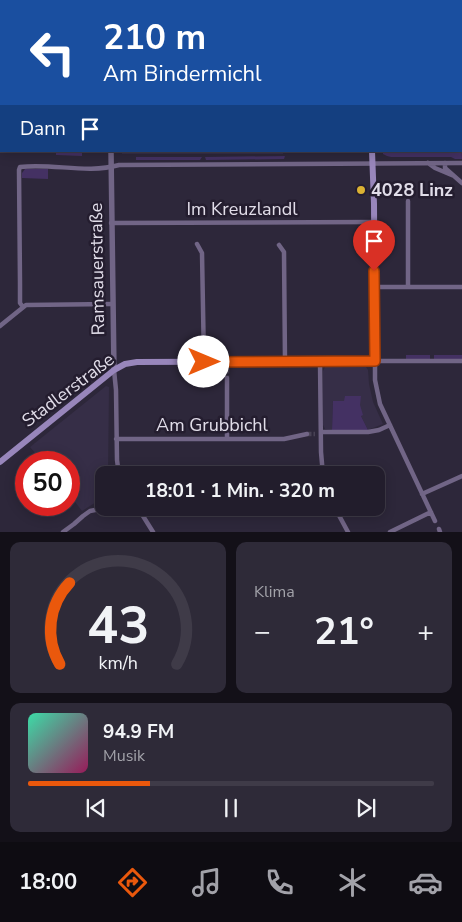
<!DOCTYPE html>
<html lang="de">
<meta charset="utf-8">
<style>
:root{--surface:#221d2c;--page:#2e2a38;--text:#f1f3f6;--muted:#a2a2a9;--line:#3f3b48;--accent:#ea580c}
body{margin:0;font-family:"Nunito Sans",sans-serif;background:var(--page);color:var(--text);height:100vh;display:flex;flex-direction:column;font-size:19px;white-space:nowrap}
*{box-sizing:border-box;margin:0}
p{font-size:16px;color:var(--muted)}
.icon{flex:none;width:28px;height:28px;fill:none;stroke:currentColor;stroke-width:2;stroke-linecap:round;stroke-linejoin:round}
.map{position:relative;height:532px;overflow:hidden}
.drawer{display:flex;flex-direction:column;gap:10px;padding:10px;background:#131018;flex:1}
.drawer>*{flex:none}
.top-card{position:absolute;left:0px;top:0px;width:462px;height:152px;box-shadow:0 2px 12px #0003,0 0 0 1px var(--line);background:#1a4fa0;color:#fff;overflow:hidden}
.speed{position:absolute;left:15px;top:451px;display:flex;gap:10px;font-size:25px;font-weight:700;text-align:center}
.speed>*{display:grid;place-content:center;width:65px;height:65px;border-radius:50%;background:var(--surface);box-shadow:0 2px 12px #0003,0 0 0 1px var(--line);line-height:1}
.speed .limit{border:8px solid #d22;background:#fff;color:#111}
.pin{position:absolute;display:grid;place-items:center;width:42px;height:42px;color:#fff;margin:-51px -21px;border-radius:50% 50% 50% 0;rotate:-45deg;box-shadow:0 0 5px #0007}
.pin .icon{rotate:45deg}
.me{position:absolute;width:55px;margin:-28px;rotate:90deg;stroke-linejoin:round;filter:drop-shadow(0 0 4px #0008)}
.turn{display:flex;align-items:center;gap:18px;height:105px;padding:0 20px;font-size:22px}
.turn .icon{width:65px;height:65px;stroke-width:2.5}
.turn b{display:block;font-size:35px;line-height:42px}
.then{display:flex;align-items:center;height:48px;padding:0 20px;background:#0003;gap:10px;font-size:19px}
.big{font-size:38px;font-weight:700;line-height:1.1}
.drawer .card{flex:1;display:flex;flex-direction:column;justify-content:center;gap:8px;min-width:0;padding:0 18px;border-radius:10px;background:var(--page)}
.drawer .dial{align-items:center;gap:0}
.dial svg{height:130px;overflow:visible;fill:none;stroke:var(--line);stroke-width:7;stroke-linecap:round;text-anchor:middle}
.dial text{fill:var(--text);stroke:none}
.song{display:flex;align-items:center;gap:15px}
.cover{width:60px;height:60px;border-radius:8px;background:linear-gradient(135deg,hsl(160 70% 55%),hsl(330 70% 35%))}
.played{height:5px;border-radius:2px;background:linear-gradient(90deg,var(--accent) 30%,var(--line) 30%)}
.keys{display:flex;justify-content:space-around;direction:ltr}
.heat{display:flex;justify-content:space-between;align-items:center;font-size:28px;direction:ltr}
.drawer .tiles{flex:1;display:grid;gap:10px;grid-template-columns:1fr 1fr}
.card:last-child{grid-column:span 2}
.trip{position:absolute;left:95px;top:466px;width:290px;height:50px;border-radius:10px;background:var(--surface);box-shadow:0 2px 12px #0003,0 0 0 1px var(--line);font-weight:700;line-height:50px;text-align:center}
.tabs{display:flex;height:80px;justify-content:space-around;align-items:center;background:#0e0c12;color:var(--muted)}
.tabs .icon{width:35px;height:35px}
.tabs .active{color:var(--accent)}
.tabs b{font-size:22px;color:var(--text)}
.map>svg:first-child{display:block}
.built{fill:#362e47}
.green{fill:#443163}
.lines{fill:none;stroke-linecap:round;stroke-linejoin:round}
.minor-tunnel{stroke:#484254;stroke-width:4.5;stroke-dasharray:4.5 2;stroke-linecap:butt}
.minor{stroke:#716586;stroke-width:4.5}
.tertiary{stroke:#716586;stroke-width:5.5}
.secondary{stroke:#9886bb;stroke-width:6}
.route-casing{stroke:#983908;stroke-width:12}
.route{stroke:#ea580c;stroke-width:9}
.poi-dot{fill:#dbb233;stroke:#241d2f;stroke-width:2}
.labels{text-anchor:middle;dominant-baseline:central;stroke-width:5;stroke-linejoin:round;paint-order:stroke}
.poi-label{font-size:18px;font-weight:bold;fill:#e1dde9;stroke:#241d2f;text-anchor:start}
.street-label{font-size:18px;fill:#e1dde9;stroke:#241d2f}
</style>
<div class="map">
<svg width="462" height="532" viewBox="0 0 462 532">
<rect width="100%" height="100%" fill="#2d273a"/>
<!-- built -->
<path class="built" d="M 122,151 L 284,151 L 283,154 L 122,154 Z
M 325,367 L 366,367 L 368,370 L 369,384 L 373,402 L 383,424 L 368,430 L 361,416 L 345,396 L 345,401 L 333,401 L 332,430 L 325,429 L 323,425 L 323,371 Z
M 106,386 L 109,387 L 108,475 L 104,475 L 104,497 L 82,511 L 69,494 L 69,462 L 43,462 L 30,447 Z"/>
<!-- green -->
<path class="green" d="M 461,131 L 462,159 L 455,159 L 451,157 L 391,157 L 387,156 L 383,154 L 383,151 L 461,151 Z
M 56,151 L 82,151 L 82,156 L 56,155 Z
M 285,156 L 284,159 L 206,160 L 205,157 Z
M 136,157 L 202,157 L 200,160 L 136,160 Z
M 25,169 L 48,169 L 48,179 L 22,178 L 22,173 Z
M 406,355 L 430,355 L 430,359 L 406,359 Z
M 434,355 L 462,355 L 462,359 L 434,359 Z
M 345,396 L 361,396 L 360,405 L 363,415 L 361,416 L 368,430 L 332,430 L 333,401 L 344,401 Z"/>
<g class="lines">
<!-- minor-tunnel -->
<path class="minor-tunnel" d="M 227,369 L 227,378
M 307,434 L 315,434"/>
<!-- minor -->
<path class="minor" d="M 200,0 L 200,1
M 284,0 L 284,1
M 444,0 L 444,1
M 0,3 L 1,4
M 428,163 L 435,168 L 454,176
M 445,163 L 445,168 L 462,183
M 408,201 L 408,287
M 111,223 L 374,222
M 197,244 L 202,253 L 204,362
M 279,245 L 284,252 L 285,361
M 375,287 L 462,287
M 23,307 L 20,303 L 20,284 L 19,170 L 20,167 C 53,163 87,174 119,165 L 462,163
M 0,326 L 26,305 L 112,304
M 320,361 L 321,452 L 323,475
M 114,370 L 116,390 L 117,460 L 119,475
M 227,378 L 227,439
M 321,432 L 368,432 L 379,430 L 390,425
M 116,439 L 284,439 L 307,434
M 422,494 L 462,476
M 138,508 L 153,532
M 335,508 L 348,532
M 435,521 L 380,404 L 375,380 L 375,361 L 462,361
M 439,529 L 440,532
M 63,532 L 74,524 L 83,516 L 90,511 L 100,509 L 104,506
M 390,532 L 431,512"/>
<!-- tertiary -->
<path class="tertiary" d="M 110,0 L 110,1
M 370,1 L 370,0
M 111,151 L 114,370"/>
<!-- secondary -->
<path class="secondary" d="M 461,117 L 462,117
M 461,124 L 462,124
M 0,462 L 114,370 L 125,364 L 137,362 L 375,361 L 374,204 L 372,151"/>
</g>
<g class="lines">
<!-- route casing -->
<g class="route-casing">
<path id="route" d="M 204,362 L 375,361 L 374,271"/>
</g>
<!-- route -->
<use href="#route" class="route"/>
</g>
<!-- markers -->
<circle class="poi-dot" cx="361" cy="190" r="5"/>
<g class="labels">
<!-- poi labels -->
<g class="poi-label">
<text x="371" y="190">4028 Linz</text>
</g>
<!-- street labels -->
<g class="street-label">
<text x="242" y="209">Im Kreuzlandl</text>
<text transform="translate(97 269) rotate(-91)">Ramsauerstraße</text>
<text transform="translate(68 390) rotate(-37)">Stadlerstraße</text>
<text x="212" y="425">Am Grubbichl</text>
</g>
</g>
</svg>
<div class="speed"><div class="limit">50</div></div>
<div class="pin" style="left:374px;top:271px;background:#d93025"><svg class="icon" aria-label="arrive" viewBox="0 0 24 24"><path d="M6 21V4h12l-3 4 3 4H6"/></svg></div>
<svg class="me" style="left:204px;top:362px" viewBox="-20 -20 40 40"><circle r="19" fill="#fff"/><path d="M0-13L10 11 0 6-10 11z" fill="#ea580c"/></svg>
<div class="trip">18:01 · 1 Min. · 320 m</div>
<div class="top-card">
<div class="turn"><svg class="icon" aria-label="left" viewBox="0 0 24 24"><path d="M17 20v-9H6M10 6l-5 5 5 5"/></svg><div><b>210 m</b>Am Bindermichl</div></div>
<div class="then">Dann<svg class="icon" aria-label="arrive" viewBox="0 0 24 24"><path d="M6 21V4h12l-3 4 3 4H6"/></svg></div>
</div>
</div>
<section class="drawer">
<div class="tiles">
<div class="card dial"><svg viewBox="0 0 100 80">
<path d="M14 69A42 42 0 1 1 86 69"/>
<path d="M14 69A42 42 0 0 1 20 19" stroke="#ea580c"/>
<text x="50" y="56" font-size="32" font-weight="700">43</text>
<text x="50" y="72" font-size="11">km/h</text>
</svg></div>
<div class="card"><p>Klima</p>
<div class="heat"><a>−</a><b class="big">21°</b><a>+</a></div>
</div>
<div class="card">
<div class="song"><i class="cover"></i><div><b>94.9 FM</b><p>Musik</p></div></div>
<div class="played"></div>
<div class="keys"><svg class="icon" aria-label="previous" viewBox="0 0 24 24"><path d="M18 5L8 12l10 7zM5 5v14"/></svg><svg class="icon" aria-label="pause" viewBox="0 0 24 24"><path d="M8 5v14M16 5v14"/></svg><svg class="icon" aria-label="next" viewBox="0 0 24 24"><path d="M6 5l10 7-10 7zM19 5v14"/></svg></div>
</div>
</div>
</section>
<nav class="tabs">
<b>18:00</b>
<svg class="icon active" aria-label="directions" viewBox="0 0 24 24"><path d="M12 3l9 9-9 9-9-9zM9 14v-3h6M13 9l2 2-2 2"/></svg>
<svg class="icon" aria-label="music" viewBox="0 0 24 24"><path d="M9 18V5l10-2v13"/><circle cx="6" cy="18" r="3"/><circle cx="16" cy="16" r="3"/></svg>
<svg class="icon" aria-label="phone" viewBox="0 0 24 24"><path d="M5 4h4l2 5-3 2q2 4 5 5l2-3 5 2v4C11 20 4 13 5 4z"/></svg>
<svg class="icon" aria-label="climate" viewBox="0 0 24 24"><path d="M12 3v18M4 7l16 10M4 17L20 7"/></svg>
<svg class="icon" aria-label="car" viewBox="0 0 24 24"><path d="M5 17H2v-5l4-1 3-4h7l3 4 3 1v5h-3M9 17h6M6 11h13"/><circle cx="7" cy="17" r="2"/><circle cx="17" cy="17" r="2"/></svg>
</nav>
